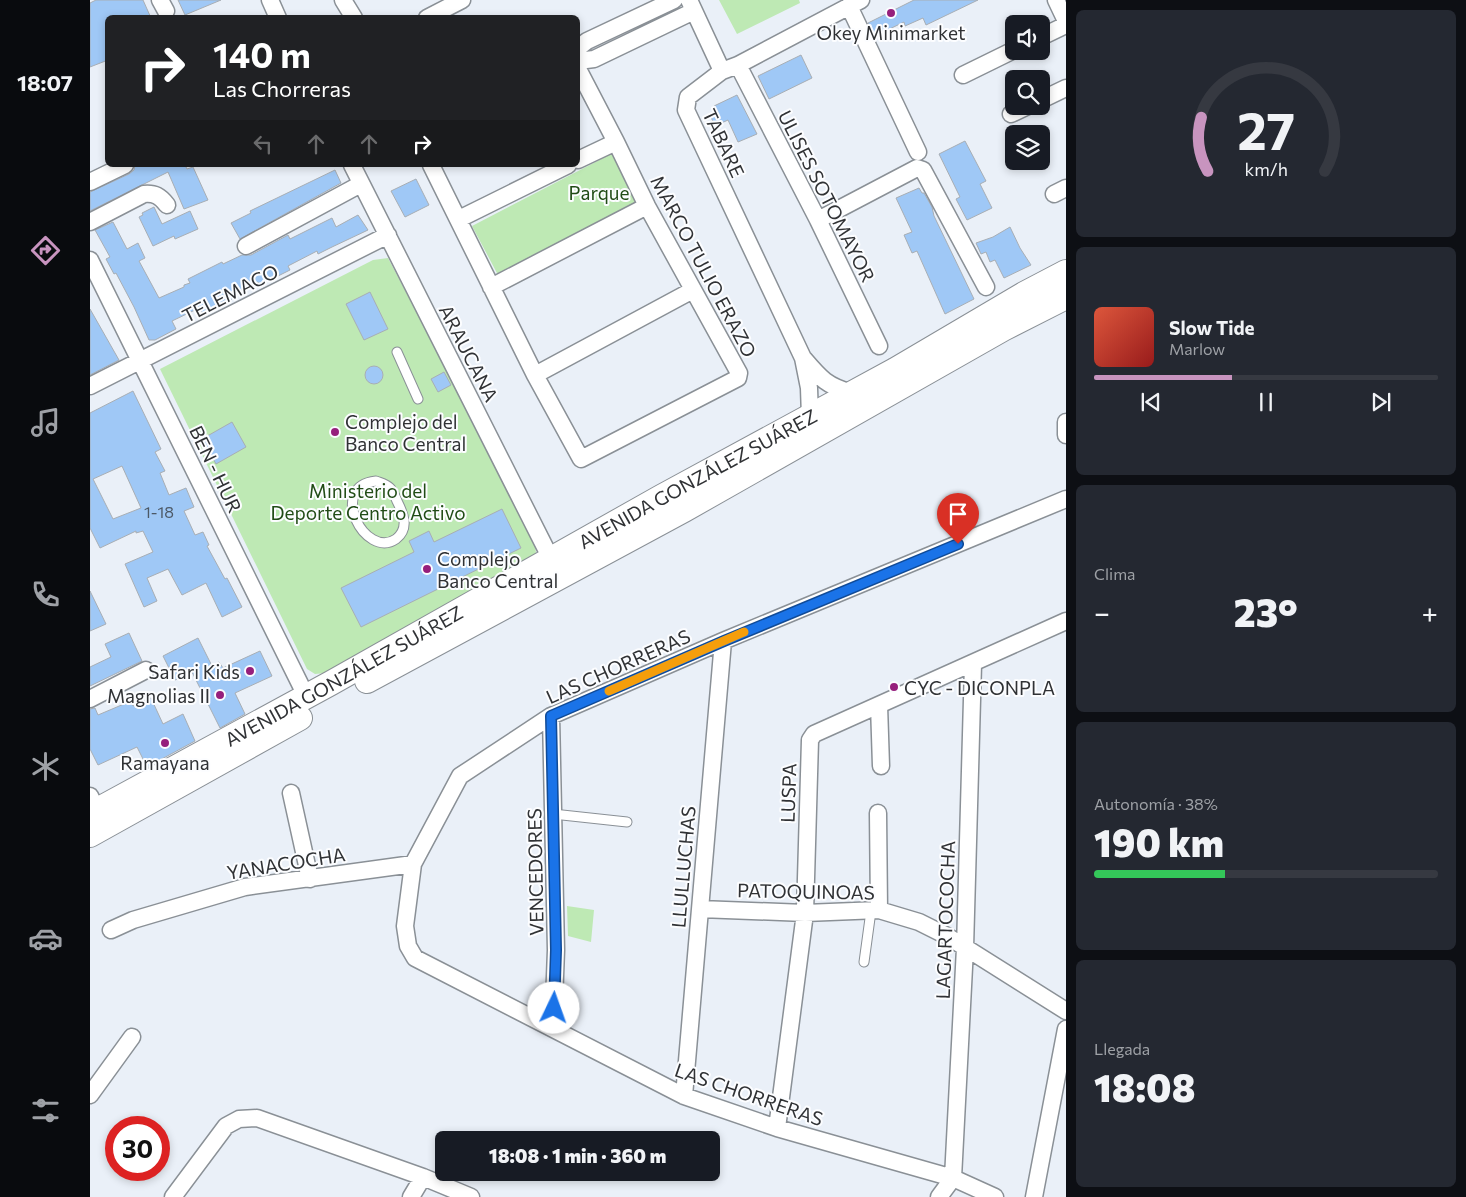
<!DOCTYPE html>
<html lang="es">
<meta charset="utf-8">
<style>
:root{--surface:#171b24;--page:#242831;--text:#f1f3f6;--muted:#9ea1a6;--line:#363941;--accent:#c894bf}
body{margin:0;font-family:Commissioner,sans-serif;background:var(--page);color:var(--text);height:100vh;display:flex;flex-direction:column;font-size:19px;white-space:nowrap}
*{box-sizing:border-box;margin:0}
p{font-size:16px;color:var(--muted)}
.icon{flex:none;width:28px;height:28px;fill:none;stroke:currentColor;stroke-width:2;stroke-linecap:round;stroke-linejoin:round}
.map{position:relative;flex:1;overflow:hidden}
.details{display:flex;flex-direction:column;gap:10px;padding:10px;background:#0d0f14;width:400px}
.details>*{flex:none}
.banner{position:absolute;left:15px;top:15px;width:475px;height:152px;border-radius:8px;box-shadow:0 2px 8px #0003;background:#202124;color:#fff;overflow:hidden}
.tools{position:absolute;left:915px;top:15px;display:grid;gap:10px}
.tools a{display:grid;place-items:center;width:45px;height:45px;border-radius:8px;background:var(--surface);box-shadow:0 2px 8px #0003;font-size:25px}
.speed{position:absolute;left:15px;top:1116px;display:flex;gap:10px;font-size:25px;font-weight:700;text-align:center}
.speed>*{display:grid;place-content:center;width:65px;height:65px;border-radius:50%;background:var(--surface);box-shadow:0 2px 8px #0003;line-height:1}
.speed .limit{border:8px solid #d22;background:#fff;color:#111}
.pin{position:absolute;display:grid;place-items:center;width:42px;height:42px;color:#fff;margin:-51px -21px;border-radius:50% 50% 50% 0;rotate:-45deg;box-shadow:0 0 5px #0007}
.pin .icon{rotate:45deg}
.me{position:absolute;width:55px;margin:-28px;rotate:3deg;stroke-linejoin:round;filter:drop-shadow(0 0 4px #0008)}
.turn{display:flex;align-items:center;gap:18px;height:105px;padding:0 25px;font-size:22px}
.turn .icon{width:65px;height:65px;stroke-width:2.5}
.turn b{display:block;font-size:35px;line-height:42px}
.lanes{display:flex;align-items:center;height:48px;padding:0 25px;background:#0003;justify-content:center;gap:25px;direction:ltr}
.lanes .off{opacity:.35}
.big{font-size:38px;font-weight:800;line-height:1.1}
.details .tile{flex:1;display:flex;flex-direction:column;justify-content:center;gap:8px;min-width:0;padding:0 18px;border-radius:8px;background:var(--page)}
.details .dial{align-items:center;gap:0}
.dial svg{height:130px;overflow:visible;fill:none;stroke:var(--line);stroke-width:7;stroke-linecap:round;text-anchor:middle}
.dial text{fill:var(--text);stroke:none}
.song{display:flex;align-items:center;gap:15px}
.cover{width:60px;height:60px;border-radius:8px;background:linear-gradient(135deg,hsl(10 70% 55%),hsl(0 70% 35%))}
.played{height:5px;border-radius:2px;background:linear-gradient(90deg,var(--accent) 40%,var(--line) 40%)}
.keys{display:flex;justify-content:space-around;direction:ltr}
.heat{display:flex;justify-content:space-between;align-items:center;font-size:28px;direction:ltr}
.charge{height:8px;border-radius:4px;background:linear-gradient(90deg,#34c759 38%,var(--line) 0)}
.trip{position:absolute;left:345px;top:1131px;width:285px;height:50px;border-radius:8px;background:var(--surface);box-shadow:0 2px 8px #0003;font-weight:800;line-height:50px;text-align:center}
main{display:flex;flex:1;min-height:0}
.dock{display:flex;flex-direction:column;width:90px;justify-content:space-around;align-items:center;background:#090b0e;color:var(--muted)}
.dock .icon{width:35px;height:35px}
.dock .selected{color:var(--accent)}
.dock b{font-size:22px;color:var(--text)}
.map>svg:first-child{display:block}
.green{fill:#bee9b4}
.building{fill:#9fc8f6;stroke:#a8aeb4;fill-rule:evenodd}
.lines{fill:none;stroke-linecap:round;stroke-linejoin:round}
.lane-casing{stroke:#8a9096;stroke-width:11}
.street-casing{stroke:#8a9096;stroke-width:19}
.secondary-casing{stroke:#8a9096;stroke-width:26}
.lane{stroke:#fff;stroke-width:9}
.street{stroke:#fff;stroke-width:16}
.secondary{stroke:#fff;stroke-width:24}
.route-casing{stroke:#114b97;stroke-width:12}
.route{stroke:#1a73e8;stroke-width:9}
.slow{stroke:#f59e0b;stroke-width:9}
.poi-dot{fill:#961f7c;stroke:#fcfdff;stroke-width:2}
.labels{text-anchor:middle;dominant-baseline:central;stroke-width:4;stroke-linejoin:round;paint-order:stroke}
.number-label{font-size:16px;fill:#4c5865}
.poi-label{font-size:19px;fill:#303235;stroke:#fcfdff;text-anchor:start}
.street-label{font-size:19px;fill:#303235;stroke:#fcfdff}
.park-label{font-size:19px;fill:#214c16;stroke:#fcfdff}
</style>
<main>
<nav class="dock">
<b>18:07</b>
<svg class="icon selected" aria-label="directions" viewBox="0 0 24 24"><path d="M12 3l9 9-9 9-9-9zM9 14v-3h6M13 9l2 2-2 2"/></svg>
<svg class="icon" aria-label="music" viewBox="0 0 24 24"><path d="M9 18V5l10-2v13"/><circle cx="6" cy="18" r="3"/><circle cx="16" cy="16" r="3"/></svg>
<svg class="icon" aria-label="phone" viewBox="0 0 24 24"><path d="M5 4h4l2 5-3 2q2 4 5 5l2-3 5 2v4C11 20 4 13 5 4z"/></svg>
<svg class="icon" aria-label="climate" viewBox="0 0 24 24"><path d="M12 3v18M4 7l16 10M4 17L20 7"/></svg>
<svg class="icon" aria-label="car" viewBox="0 0 24 24"><path d="M5 17H2v-5l4-1 3-4h7l3 4 3 1v5h-3M9 17h6M6 11h13"/><circle cx="7" cy="17" r="2"/><circle cx="17" cy="17" r="2"/></svg>
<svg class="icon" aria-label="filters" viewBox="0 0 24 24"><path d="M4 7h16M4 17h16"/><circle cx="9" cy="7" r="2"/><circle cx="15" cy="17" r="2"/></svg>
</nav>
<div class="map">
<svg width="976" height="1197" viewBox="0 0 976 1197">
<rect width="100%" height="100%" fill="#eaf0f8"/>
<!-- green -->
<path class="green" d="M 629,0 L 709,0 L 710,3 L 647,34 Z
M 523,153 L 549,204 L 408,275 L 382,226 Z
M 298,258 L 363,381 L 445,544 L 446,553 L 440,559 L 236,673 L 225,674 L 217,669 L 70,369 L 283,260 Z
M 477,906 L 504,910 L 501,942 L 478,936 Z"/>
<!-- building -->
<path class="building" d="M 6,0 L 53,0 L 61,18 L 18,18 L 18,60 L 0,67 L 0,3 Z
M 88,0 L 131,0 L 95,15 Z
M 824,0 L 888,0 L 836,25 L 833,18 L 815,26 L 814,22 L 785,36 L 778,23 Z
M 711,55 L 722,78 L 679,99 L 668,76 Z
M 647,95 L 667,134 L 648,142 L 638,120 L 625,126 L 620,115 L 627,111 L 624,106 Z
M 875,141 L 896,181 L 890,184 L 902,208 L 877,220 L 866,199 L 870,197 L 849,154 Z
M 45,165 L 95,165 L 97,169 L 103,167 L 118,200 L 94,209 L 78,172 L 0,211 L 0,192 L 39,174 L 44,170 Z
M 245,170 L 251,183 L 150,239 L 141,223 L 161,213 L 160,211 Z
M 326,179 L 339,205 L 315,217 L 301,191 Z
M 829,188 L 832,193 L 834,193 L 842,207 L 844,216 L 884,299 L 855,314 L 827,251 L 822,253 L 814,235 L 822,232 L 806,198 Z
M 64,207 L 72,224 L 100,211 L 108,229 L 85,239 L 84,236 L 63,246 L 49,217 L 53,215 L 52,213 Z
M 268,215 L 278,230 L 242,247 L 228,254 L 227,251 L 198,266 L 200,270 L 170,285 L 168,282 L 147,292 L 148,294 L 143,297 L 141,300 L 137,302 L 134,301 L 123,307 L 124,309 L 112,314 L 111,310 L 106,312 L 105,310 L 82,321 L 86,329 L 65,340 L 59,340 L 44,307 L 26,273 L 24,274 L 16,259 L 20,257 L 5,230 L 23,222 L 37,249 L 48,243 L 55,258 L 49,261 L 69,298 L 94,287 L 94,285 L 100,283 L 98,279 L 132,262 L 133,264 L 152,255 L 161,255 L 198,235 L 200,239 L 242,218 L 246,227 Z
M 920,227 L 930,248 L 941,265 L 914,278 L 905,260 L 900,262 L 896,252 L 891,254 L 886,243 L 903,237 Z
M 280,292 L 298,329 L 274,340 L 256,304 Z
M 0,309 L 29,360 L 0,375 Z
M275 375a9 9 0 1 1 18 0a9 9 0 1 1-18 0Z
M 354,372 L 361,385 L 348,392 L 341,379 Z
M 43,391 L 71,449 L 65,452 L 75,471 L 70,473 L 79,495 L 96,488 L 104,507 L 94,511 L 105,535 L 113,532 L 119,545 L 117,546 L 135,579 L 137,578 L 152,607 L 132,617 L 116,583 L 92,595 L 78,569 L 57,578 L 67,601 L 54,607 L 35,564 L 63,552 L 53,531 L 46,533 L 46,531 L 10,548 L 0,528 L 0,413 ZM 32,466 L 51,508 L 23,519 L 3,479 Z
M 142,422 L 156,447 L 126,464 L 112,439 Z
M 412,509 L 431,548 L 271,627 L 251,588 L 324,552 L 319,541 L 339,531 L 344,542 Z
M 0,591 L 16,624 L 0,631 Z
M 39,633 L 52,661 L 0,686 L 0,667 L 21,657 L 15,644 Z
M 108,638 L 122,666 L 129,662 L 133,668 L 170,651 L 182,676 L 145,693 L 155,714 L 130,728 L 102,672 L 85,680 L 73,656 Z
M 61,698 L 73,724 L 93,714 L 105,741 L 57,767 L 47,747 L 8,765 L 0,749 L 0,709 L 5,708 L 8,715 L 41,701 L 43,706 Z"/>
<g class="lines">
<!-- lane casing -->
<g class="lane-casing">
<path id="lane" d="M 307,352 L 328,399
M 286,481 C 291,483 296,484 300,488 C 303,491 305,496 307,501 C 313,513 320,528 306,539 C 275,560 237,486 286,481 Z
M 463,814 L 537,822
M 774,962 L 781,911"/>
</g>
<!-- street casing -->
<g class="street-casing">
<path id="street" d="M 70,0 L 76,11
M 180,0 L 188,18
M 253,0 L 264,18
M 599,0 L 632,71
M 966,0 L 976,21
M 759,6 L 828,152
M 337,18 L 372,0
M 951,37 L 976,25
M 488,48 L 497,41 L 584,0
M 488,58 L 496,60 L 504,59 L 604,11
M 648,65 L 728,220 L 789,346
M 873,75 L 924,50
M 951,100 L 976,88
M 921,114 L 938,106
M 488,160 L 526,142
M 262,165 L 461,559
M 341,165 L 445,375 L 491,459 L 648,378 L 649,373 L 557,206 L 526,142 L 488,69
M 0,182 L 35,165
M 964,194 L 976,188
M 369,219 L 478,165
M 728,220 L 827,168 L 833,170 L 896,287
M 0,222 L 54,194 C 65,193 70,196 77,205
M 156,246 L 271,184
M 0,260 L 216,696
M 401,287 L 557,206
M 714,359 C 731,379 737,386 762,393
M 445,375 L 603,290
M 0,386 L 298,235
M 720,417 L 719,388 L 713,358 L 596,110 L 598,97 L 632,71 L 648,65 L 771,0
M 976,422 L 976,435
M 0,699 L 56,670
M 789,705 L 791,766
M 461,716 L 466,950 L 463,1028
M 201,793 L 220,879
M 0,796 L 7,810
M 788,813 L 789,910
M 610,909 L 715,913 L 789,910 L 829,922 L 857,936 L 976,1011
M 21,930 L 43,920 L 155,887 L 323,864
M 0,1095 L 42,1037
M 594,1096 L 633,641
M 687,1128 L 715,913 L 720,740 L 724,734 L 976,621
M 83,1197 L 136,1126 L 149,1119 L 167,1118 L 333,1177 L 381,1197
M 321,1197 L 333,1177
M 849,1197 L 863,1178 L 875,948 L 883,664
M 905,1197 L 863,1178 L 687,1128 L 594,1096 L 325,958 L 318,946 L 315,926 L 323,864 L 370,776 L 461,716 L 633,641 L 976,499
M 944,1197 L 976,1029"/>
</g>
<!-- secondary casing -->
<g class="secondary-casing">
<g id="secondary">
<path d="M 277,681 L 594,510 L 913,329 L 976,297"/>
<path id="s1" d="M 0,814 L 241,683 L 571,497 L 805,370 L 934,294 L 976,272"/>
<path d="M 0,835 L 210,718"/>
</g>
</g>
<!-- lane -->
<use href="#lane" class="lane"/>
<!-- street -->
<use href="#street" class="street"/>
<!-- secondary -->
<use href="#secondary" class="secondary"/>
</g>
<g class="lines">
<!-- route casing -->
<g class="route-casing">
<path id="route" d="M 464,1008 L 466,950 L 461,716 L 634,641 L 868,544"/>
</g>
<!-- route -->
<use href="#route" class="route"/>
<!-- slow -->
<path class="slow" d="M 519,691 L 654,632"/>
</g>
<!-- markers -->
<g class="poi-dot">
<circle cx="801" cy="13" r="5"/>
<circle cx="245" cy="432" r="5"/>
<circle cx="337" cy="569" r="5"/>
<circle cx="160" cy="671" r="5"/>
<circle cx="804" cy="687" r="5"/>
<circle cx="130" cy="695" r="5"/>
<circle cx="75" cy="743" r="5"/>
</g>
<g class="labels">
<!-- number labels -->
<g class="number-label">
<text x="69" y="511">1-18</text>
</g>
<!-- poi labels -->
<g class="poi-label">
<text x="801" y="32" text-anchor="middle">Okey Minimarket</text>
<text x="255" y="421">Complejo del<tspan x="255" dy="22">Banco Central</tspan></text>
<text x="347" y="558">Complejo<tspan x="347" dy="22">Banco Central</tspan></text>
<text x="150" y="671" text-anchor="end">Safari Kids</text>
<text x="814" y="687">CYC - DICONPLA</text>
<text x="120" y="695" text-anchor="end">Magnolias II</text>
<text x="75" y="762" text-anchor="middle">Ramayana</text>
</g>
<!-- street labels -->
<g class="street-label">
<text transform="translate(634 143) rotate(65)">TABARE</text>
<text transform="translate(737 196) rotate(63)">ULISES SOTOMAYOR</text>
<text transform="translate(614 266) rotate(62)">MARCO TULIO ERAZO</text>
<text transform="translate(140 293) rotate(-27)">TELEMACO</text>
<text transform="translate(379 353) rotate(63)">ARAUCANA</text>
<text transform="translate(126 469) rotate(64)">BEN - HUR</text>
<text stroke="none"><textPath href="#s1" startOffset="694">AVENIDA GONZÁLEZ SUÁREZ</textPath></text>
<text transform="translate(528 666) rotate(-24)">LAS CHORRERAS</text>
<text stroke="none"><textPath href="#s1" startOffset="289">AVENIDA GONZÁLEZ SUÁREZ</textPath></text>
<text transform="translate(698 793) rotate(-88)">LUSPA</text>
<text transform="translate(196 863) rotate(-9)">YANACOCHA</text>
<text transform="translate(593 867) rotate(-85)">LLULLUCHAS</text>
<text transform="translate(445 872) rotate(-91)">VENCEDORES</text>
<text transform="translate(716 891) rotate(1)">PATOQUINOAS</text>
<text transform="translate(855 920) rotate(-88)">LAGARTOCOCHA</text>
<text transform="translate(659 1094) rotate(19)">LAS CHORRERAS</text>
</g>
<!-- park labels -->
<g class="park-label">
<text x="509" y="192">Parque</text>
<text x="278" y="490">Ministerio del<tspan x="278" dy="22">Deporte Centro Activo</tspan></text>
</g>
</g>
</svg>
<div class="tools">
<a><svg class="icon" aria-label="sound" viewBox="0 0 24 24"><path d="M4 9h4l5-4v14l-5-4H4zM17 9q2 3 0 6"/></svg></a>
<a><svg class="icon" aria-label="search" viewBox="0 0 24 24"><circle cx="10" cy="10" r="6"/><path d="M15 15l6 6"/></svg></a>
<a><svg class="icon" aria-label="layers" viewBox="0 0 24 24"><path d="M12 4l9 5-9 5-9-5zM3 14l9 5 9-5"/></svg></a>
</div>
<div class="speed"><div class="limit">30</div></div>
<div class="pin" style="left:868px;top:544px;background:#d93025"><svg class="icon" aria-label="arrive" viewBox="0 0 24 24"><path d="M6 21V4h12l-3 4 3 4H6"/></svg></div>
<svg class="me" style="left:464px;top:1008px" viewBox="-20 -20 40 40"><circle r="19" fill="#fff"/><path d="M0-13L10 11 0 6-10 11z" fill="#1a73e8"/></svg>
<div class="trip">18:08 · 1 min · 360 m</div>
<div class="banner">
<div class="turn"><svg class="icon" aria-label="right" viewBox="0 0 24 24"><path d="M7 20v-9h11M14 6l5 5-5 5"/></svg><div><b>140 m</b>Las Chorreras</div></div>
<div class="lanes"><svg class="icon off" aria-label="left" viewBox="0 0 24 24"><path d="M17 20v-9H6M10 6l-5 5 5 5"/></svg><svg class="icon off" aria-label="ahead" viewBox="0 0 24 24"><path d="M12 20V5M6 11l6-6 6 6"/></svg><svg class="icon off" aria-label="ahead" viewBox="0 0 24 24"><path d="M12 20V5M6 11l6-6 6 6"/></svg><svg class="icon" aria-label="right" viewBox="0 0 24 24"><path d="M7 20v-9h11M14 6l5 5-5 5"/></svg></div>
</div>
</div>
<section class="details">
<div class="tile dial"><svg viewBox="0 0 100 80">
<path d="M14 69A42 42 0 1 1 86 69"/>
<path d="M14 69A42 42 0 0 1 10 36" stroke="#c894bf"/>
<text x="50" y="56" font-size="32" font-weight="700">27</text>
<text x="50" y="72" font-size="11">km/h</text>
</svg></div>
<div class="tile">
<div class="song"><i class="cover"></i><div><b>Slow Tide</b><p>Marlow</p></div></div>
<div class="played"></div>
<div class="keys"><svg class="icon" aria-label="previous" viewBox="0 0 24 24"><path d="M18 5L8 12l10 7zM5 5v14"/></svg><svg class="icon" aria-label="pause" viewBox="0 0 24 24"><path d="M8 5v14M16 5v14"/></svg><svg class="icon" aria-label="next" viewBox="0 0 24 24"><path d="M6 5l10 7-10 7zM19 5v14"/></svg></div>
</div>
<div class="tile"><p>Clima</p>
<div class="heat"><a>−</a><b class="big">23°</b><a>+</a></div>
</div>
<div class="tile"><p>Autonomía · 38%</p><b class="big">190 km</b><div class="charge"></div></div>
<div class="tile"><p>Llegada</p><b class="big">18:08</b></div>
</section>
</main>
